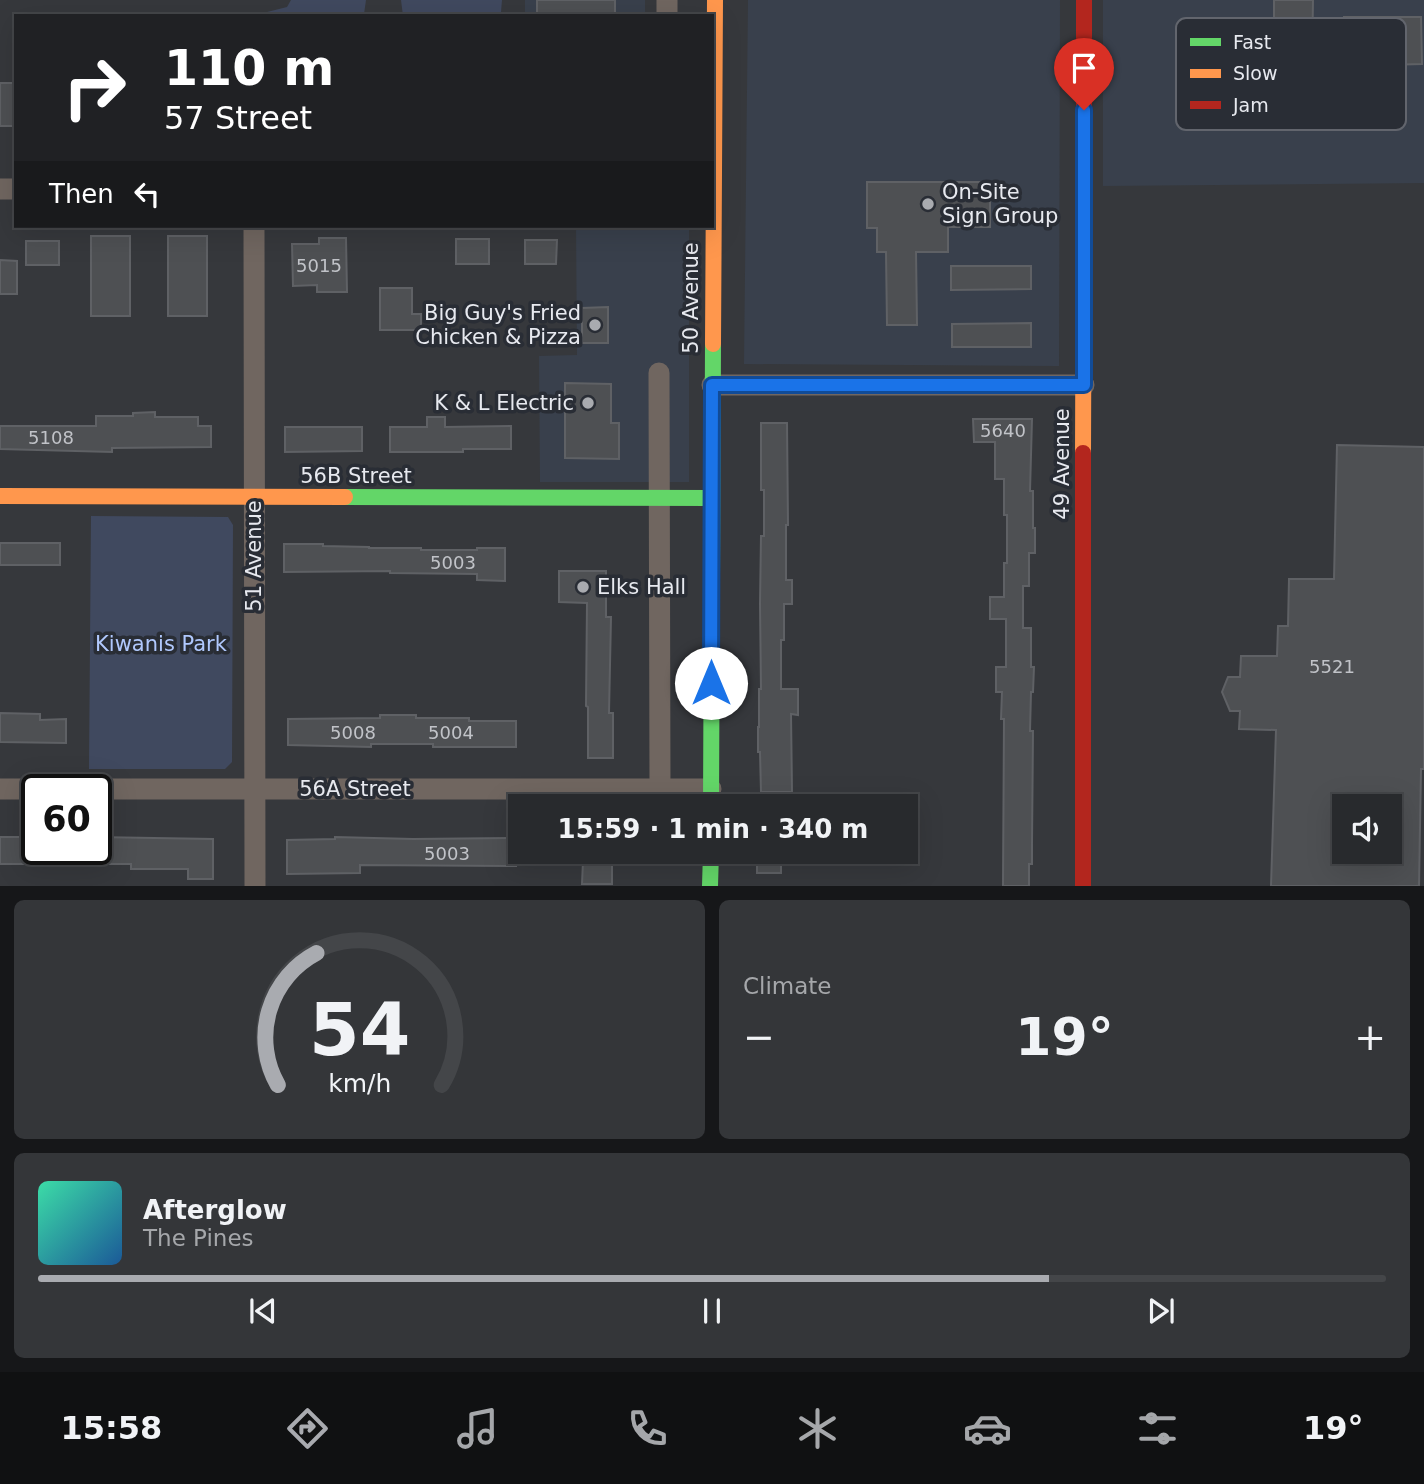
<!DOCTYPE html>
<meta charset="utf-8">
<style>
:root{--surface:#282a2d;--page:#343639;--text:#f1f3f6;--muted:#a5a7aa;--line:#444649;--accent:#a9abb0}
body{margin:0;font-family:"DejaVu Sans",sans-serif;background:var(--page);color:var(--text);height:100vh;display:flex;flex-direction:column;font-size:26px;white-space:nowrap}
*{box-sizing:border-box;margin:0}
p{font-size:23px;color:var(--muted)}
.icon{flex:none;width:38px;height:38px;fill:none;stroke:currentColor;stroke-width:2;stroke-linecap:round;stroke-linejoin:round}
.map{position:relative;height:886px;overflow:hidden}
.drawer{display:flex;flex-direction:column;gap:14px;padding:14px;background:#161719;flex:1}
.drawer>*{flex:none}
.top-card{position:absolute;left:14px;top:14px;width:700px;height:214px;border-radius:0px;box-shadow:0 7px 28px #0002,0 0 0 2px var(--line);background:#202124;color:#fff;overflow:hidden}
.fabs{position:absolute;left:1332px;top:794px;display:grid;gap:14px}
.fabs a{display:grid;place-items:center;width:70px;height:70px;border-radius:0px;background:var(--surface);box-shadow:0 7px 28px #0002,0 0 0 2px var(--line);font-size:35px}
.speed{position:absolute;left:21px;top:774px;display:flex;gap:14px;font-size:35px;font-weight:700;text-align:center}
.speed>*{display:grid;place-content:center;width:91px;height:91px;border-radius:50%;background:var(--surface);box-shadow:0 7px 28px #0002,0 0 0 2px var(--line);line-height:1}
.speed .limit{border:4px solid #111;border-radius:10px;background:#fff;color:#111}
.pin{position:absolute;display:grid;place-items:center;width:60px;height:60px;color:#fff;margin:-72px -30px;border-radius:50% 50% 50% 0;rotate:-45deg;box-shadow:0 0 7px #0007}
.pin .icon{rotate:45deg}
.me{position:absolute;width:77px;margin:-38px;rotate:0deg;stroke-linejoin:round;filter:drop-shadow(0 0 5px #0008)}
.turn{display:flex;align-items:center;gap:24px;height:147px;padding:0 35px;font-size:32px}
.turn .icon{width:91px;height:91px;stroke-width:2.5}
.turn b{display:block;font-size:49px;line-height:60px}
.then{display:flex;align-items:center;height:66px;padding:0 35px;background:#0003;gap:14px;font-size:26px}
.big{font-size:52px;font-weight:700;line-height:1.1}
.drawer .card{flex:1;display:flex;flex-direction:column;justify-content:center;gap:10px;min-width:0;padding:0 24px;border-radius:10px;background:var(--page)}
.drawer .dial{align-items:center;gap:0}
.dial svg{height:182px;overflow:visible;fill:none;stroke:var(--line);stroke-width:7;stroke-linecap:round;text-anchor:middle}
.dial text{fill:var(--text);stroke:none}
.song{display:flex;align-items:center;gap:21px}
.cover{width:84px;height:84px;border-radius:10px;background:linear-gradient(135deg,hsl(160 70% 55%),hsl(210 70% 35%))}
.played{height:7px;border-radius:4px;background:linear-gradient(90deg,var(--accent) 75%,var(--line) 75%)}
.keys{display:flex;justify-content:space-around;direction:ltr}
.heat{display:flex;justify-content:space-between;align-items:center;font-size:38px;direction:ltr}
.drawer .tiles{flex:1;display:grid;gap:14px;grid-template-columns:1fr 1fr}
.card:last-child{grid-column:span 2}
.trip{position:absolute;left:508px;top:794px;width:410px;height:70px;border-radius:0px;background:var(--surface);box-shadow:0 7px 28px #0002,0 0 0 2px var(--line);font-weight:700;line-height:70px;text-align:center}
.dock{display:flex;height:112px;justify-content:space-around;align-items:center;background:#101112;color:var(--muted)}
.dock .icon{width:49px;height:49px}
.dock .selected{color:var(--accent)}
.dock b{font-size:32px;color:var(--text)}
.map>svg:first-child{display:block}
.built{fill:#39404c}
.green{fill:#40495f}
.building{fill:#4e5053;stroke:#5f6165;stroke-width:2;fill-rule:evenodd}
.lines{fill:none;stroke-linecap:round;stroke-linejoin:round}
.street{stroke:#706660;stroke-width:21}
.fast{stroke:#63d668;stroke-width:16}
.slow{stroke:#ff974d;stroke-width:16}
.jam{stroke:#b3261e;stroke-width:16}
.route-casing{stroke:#114b97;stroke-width:18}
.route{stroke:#1a73e8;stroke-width:12}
.poi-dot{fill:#a9abb0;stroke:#292d35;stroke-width:2.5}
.labels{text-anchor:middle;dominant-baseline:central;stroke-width:7;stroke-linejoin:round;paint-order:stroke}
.number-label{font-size:18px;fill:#c1c3c8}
.poi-label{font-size:21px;fill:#e7e9ef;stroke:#292d35;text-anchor:start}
.street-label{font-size:21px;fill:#e7e9ef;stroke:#292d35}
.park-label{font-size:21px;fill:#b0c8fd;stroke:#292d35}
.key{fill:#292d35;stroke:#62656d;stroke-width:2}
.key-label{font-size:19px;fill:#e7e9ef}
</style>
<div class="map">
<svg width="1424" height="886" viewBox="0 0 1424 886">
<rect width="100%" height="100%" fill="#36383c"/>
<!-- built -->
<path class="built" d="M 525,0 L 645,0 L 645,16 L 525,16 Z
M 748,0 L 1060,0 L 1059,366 L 744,364 Z
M 1103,0 L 1424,0 L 1424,183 L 1103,186 Z
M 576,226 L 689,226 L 689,482 L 540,482 L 539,356 L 577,355 Z"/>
<!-- green -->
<path class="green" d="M 291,0 L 366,0 L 364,14 L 362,16 L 269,16 L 267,12 L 287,7 Z
M 401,0 L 502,0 L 501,12 L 494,16 L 403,16 Z
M 91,516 L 228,517 L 233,525 L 232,762 L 225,769 L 89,769 Z"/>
<!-- building -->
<path class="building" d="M 537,0 L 615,0 L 615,16 L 537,16 Z
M 1274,0 L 1313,0 L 1312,62 L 1274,62 Z
M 1344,17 L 1421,17 L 1422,64 L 1344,66 Z
M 0,83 L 15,83 L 15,126 L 0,126 Z
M 867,182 L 990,182 L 990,227 L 948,227 L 948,252 L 916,252 L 917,325 L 887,325 L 886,252 L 877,252 L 877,228 L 867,228 Z
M 91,236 L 130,236 L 130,316 L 91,316 Z
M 168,236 L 207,236 L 207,316 L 168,316 Z
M 319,238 L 346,238 L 347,292 L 317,292 L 317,285 L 293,286 L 292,244 L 319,244 Z
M 456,239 L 489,239 L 489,264 L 456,264 Z
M 525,240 L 557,240 L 556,264 L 525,264 Z
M 26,241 L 59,241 L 59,265 L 26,265 Z
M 0,260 L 17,261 L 17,294 L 0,294 Z
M 951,266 L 1031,266 L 1031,289 L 951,290 Z
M 380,288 L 412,288 L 412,314 L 421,314 L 421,330 L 380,330 Z
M 608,307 L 608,343 L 582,343 L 582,308 Z
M 1031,323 L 1031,347 L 952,347 L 952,324 Z
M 565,383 L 611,384 L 611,423 L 619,423 L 619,459 L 565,458 Z
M 155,412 L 155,417 L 198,417 L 198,426 L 211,426 L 211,447 L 112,448 L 112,452 L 0,449 L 0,426 L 96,426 L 96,416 L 133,416 L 133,413 Z
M 427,417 L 445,417 L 445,427 L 511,426 L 511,449 L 463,449 L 463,452 L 390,452 L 390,427 L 427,427 Z
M 973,419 L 1032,419 L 1030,491 L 1033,491 L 1033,528 L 1035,528 L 1035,553 L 1029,553 L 1029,586 L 1023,586 L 1023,628 L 1031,628 L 1031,667 L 1034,667 L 1033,692 L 1031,692 L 1030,731 L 1033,731 L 1032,844 L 1032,864 L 1029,864 L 1029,886 L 1003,886 L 1004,719 L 1001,719 L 1002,692 L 996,692 L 996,667 L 1006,667 L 1006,619 L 990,619 L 990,597 L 1004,597 L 1004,563 L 1007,563 L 1007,515 L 1004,515 L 1004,479 L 995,479 L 995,442 L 974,442 Z
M 761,423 L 787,423 L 788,525 L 786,525 L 786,580 L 792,580 L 792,604 L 784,604 L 784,640 L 781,640 L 781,689 L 798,689 L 798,715 L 791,714 L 792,792 L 761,792 L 760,752 L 758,752 L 758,727 L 759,727 L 759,689 L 761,689 L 760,604 L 761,536 L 764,536 L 764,490 L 761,490 Z
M 285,427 L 362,427 L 362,451 L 285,452 Z
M 1337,445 L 1424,447 L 1424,769 L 1421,769 L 1419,886 L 1271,886 L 1276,730 L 1239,729 L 1240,711 L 1230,711 L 1222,692 L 1228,677 L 1240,677 L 1241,656 L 1277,656 L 1278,626 L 1288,626 L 1289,579 L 1334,579 ZM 1344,807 L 1390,807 L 1390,852 L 1344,852 Z
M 0,543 L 60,543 L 60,565 L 0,565 Z
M 284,544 L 323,544 L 323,546 L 369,547 L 369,548 L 421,548 L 421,550 L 477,550 L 477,548 L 505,548 L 505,581 L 477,580 L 477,574 L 390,573 L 390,571 L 284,572 Z
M 559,571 L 606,571 L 606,617 L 611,617 L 609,713 L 613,713 L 613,758 L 588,758 L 588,707 L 586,706 L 587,603 L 559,602 Z
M 0,713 L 40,714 L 40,720 L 66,719 L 66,743 L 0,742 Z
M 380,715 L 416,715 L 416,718 L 469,718 L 469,721 L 516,721 L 516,747 L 433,747 L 433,744 L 371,744 L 371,747 L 288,745 L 288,719 L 380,718 Z
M 0,837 L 37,837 L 37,849 L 96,849 L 96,837 L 213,839 L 213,879 L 188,879 L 188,869 L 131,869 L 131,864 L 0,864 Z
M 335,837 L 413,839 L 516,838 L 516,866 L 360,865 L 360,873 L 287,874 L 287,840 L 335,839 Z
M 587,852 L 612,852 L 612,884 L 582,884 L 583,861 L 587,861 Z
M 757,852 L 781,852 L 781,873 L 757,873 Z"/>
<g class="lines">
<!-- street -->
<path class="street" d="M 667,0 L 667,16
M 0,189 L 16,189
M 254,226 L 255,886
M 659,373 L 660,789
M 712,385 L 1084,385
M 0,789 L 711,789"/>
<!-- fast -->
<path class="fast" d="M 345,497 L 712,498
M 711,807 L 713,344
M 710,886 L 711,852"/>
<!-- slow -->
<path class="slow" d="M 713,344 L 715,0
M 1083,453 L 1084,176
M 0,496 L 345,497"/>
<!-- jam -->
<path class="jam" d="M 1084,176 L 1084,0
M 1083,886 L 1083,453"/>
</g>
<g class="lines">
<!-- route casing -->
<g class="route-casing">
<path id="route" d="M 711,683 L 712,385 L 1084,385 L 1084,110"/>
</g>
<!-- route -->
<use href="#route" class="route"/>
</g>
<!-- markers -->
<g class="poi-dot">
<circle cx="928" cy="204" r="7"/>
<circle cx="595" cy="325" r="7"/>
<circle cx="588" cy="403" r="7"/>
<circle cx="583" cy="587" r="7"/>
</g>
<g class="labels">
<!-- number labels -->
<g class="number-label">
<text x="319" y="265">5015</text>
<text x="1003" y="430">5640</text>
<text x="51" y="437">5108</text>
<text x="453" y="562">5003</text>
<text x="1332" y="666">5521</text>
<text x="353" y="732">5008</text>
<text x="451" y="732">5004</text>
<text x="447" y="853">5003</text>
</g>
<!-- poi labels -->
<g class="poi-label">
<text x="942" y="192">On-Site<tspan x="942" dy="24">Sign Group</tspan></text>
<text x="581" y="313" text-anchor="end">Big Guy's Fried<tspan x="581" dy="24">Chicken &amp; Pizza</tspan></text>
<text x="574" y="403" text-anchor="end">K &amp; L Electric</text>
<text x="597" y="587">Elks Hall</text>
</g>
<!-- street labels -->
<g class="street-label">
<text transform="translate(691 298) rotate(-90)">50 Avenue</text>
<text transform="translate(1062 464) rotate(-90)">49 Avenue</text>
<text x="356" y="476">56B Street</text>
<text transform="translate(254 556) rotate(-90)">51 Avenue</text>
<text x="355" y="789">56A Street</text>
</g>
<!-- park labels -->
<g class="park-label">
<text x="161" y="644">Kiwanis Park</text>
</g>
</g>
<!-- legend -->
<rect x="1176" y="18" width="230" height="112" rx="10" class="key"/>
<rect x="1190" y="38" width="31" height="8" fill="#63d668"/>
<rect x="1190" y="69" width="31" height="9" fill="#ff974d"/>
<rect x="1190" y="101" width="31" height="8" fill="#b3261e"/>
<g class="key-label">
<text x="1233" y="49">Fast</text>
<text x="1233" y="80">Slow</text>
<text x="1233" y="112">Jam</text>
</g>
</svg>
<div class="fabs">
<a><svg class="icon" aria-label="sound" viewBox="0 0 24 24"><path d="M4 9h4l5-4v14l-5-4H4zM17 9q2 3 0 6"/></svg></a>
</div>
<div class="speed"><div class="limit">60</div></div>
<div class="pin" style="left:1084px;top:110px;background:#d93025"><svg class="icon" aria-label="arrive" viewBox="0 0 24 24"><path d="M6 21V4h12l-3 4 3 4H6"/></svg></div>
<svg class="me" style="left:711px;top:683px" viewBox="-20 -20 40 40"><circle r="19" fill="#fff"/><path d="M0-13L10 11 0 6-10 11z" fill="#1a73e8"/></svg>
<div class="trip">15:59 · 1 min · 340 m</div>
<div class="top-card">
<div class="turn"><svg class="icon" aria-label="right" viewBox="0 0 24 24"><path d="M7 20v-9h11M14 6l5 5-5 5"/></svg><div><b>110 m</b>57 Street</div></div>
<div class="then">Then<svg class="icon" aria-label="left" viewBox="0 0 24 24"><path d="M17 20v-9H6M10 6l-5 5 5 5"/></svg></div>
</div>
</div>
<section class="drawer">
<div class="tiles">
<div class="card dial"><svg viewBox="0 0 100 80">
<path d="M14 69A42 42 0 1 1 86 69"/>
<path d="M14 69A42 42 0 0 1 31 11" stroke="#a9abb0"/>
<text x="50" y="56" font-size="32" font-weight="700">54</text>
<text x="50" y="72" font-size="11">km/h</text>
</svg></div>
<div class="card"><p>Climate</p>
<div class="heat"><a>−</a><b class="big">19°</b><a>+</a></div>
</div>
<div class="card">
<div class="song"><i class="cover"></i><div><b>Afterglow</b><p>The Pines</p></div></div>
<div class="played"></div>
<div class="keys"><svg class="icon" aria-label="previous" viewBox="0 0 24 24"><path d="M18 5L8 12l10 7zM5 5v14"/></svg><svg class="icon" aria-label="pause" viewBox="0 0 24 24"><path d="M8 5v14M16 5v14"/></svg><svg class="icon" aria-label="next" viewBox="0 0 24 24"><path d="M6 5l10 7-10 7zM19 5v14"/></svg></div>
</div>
</div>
</section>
<nav class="dock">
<b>15:58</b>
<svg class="icon selected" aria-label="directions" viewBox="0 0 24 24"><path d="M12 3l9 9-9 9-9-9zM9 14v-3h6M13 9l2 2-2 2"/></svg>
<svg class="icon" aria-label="music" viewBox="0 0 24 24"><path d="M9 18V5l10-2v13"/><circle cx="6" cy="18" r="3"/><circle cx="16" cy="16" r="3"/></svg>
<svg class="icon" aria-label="phone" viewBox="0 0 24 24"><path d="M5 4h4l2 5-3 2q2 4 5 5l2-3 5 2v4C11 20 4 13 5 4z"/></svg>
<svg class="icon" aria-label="climate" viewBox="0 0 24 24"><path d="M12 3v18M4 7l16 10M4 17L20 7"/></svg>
<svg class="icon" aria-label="car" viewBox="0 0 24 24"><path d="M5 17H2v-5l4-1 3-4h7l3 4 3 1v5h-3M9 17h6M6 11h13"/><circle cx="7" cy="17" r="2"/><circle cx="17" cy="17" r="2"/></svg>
<svg class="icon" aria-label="filters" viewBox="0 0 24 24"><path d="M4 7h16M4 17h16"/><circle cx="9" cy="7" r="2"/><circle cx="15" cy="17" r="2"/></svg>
<b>19°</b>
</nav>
